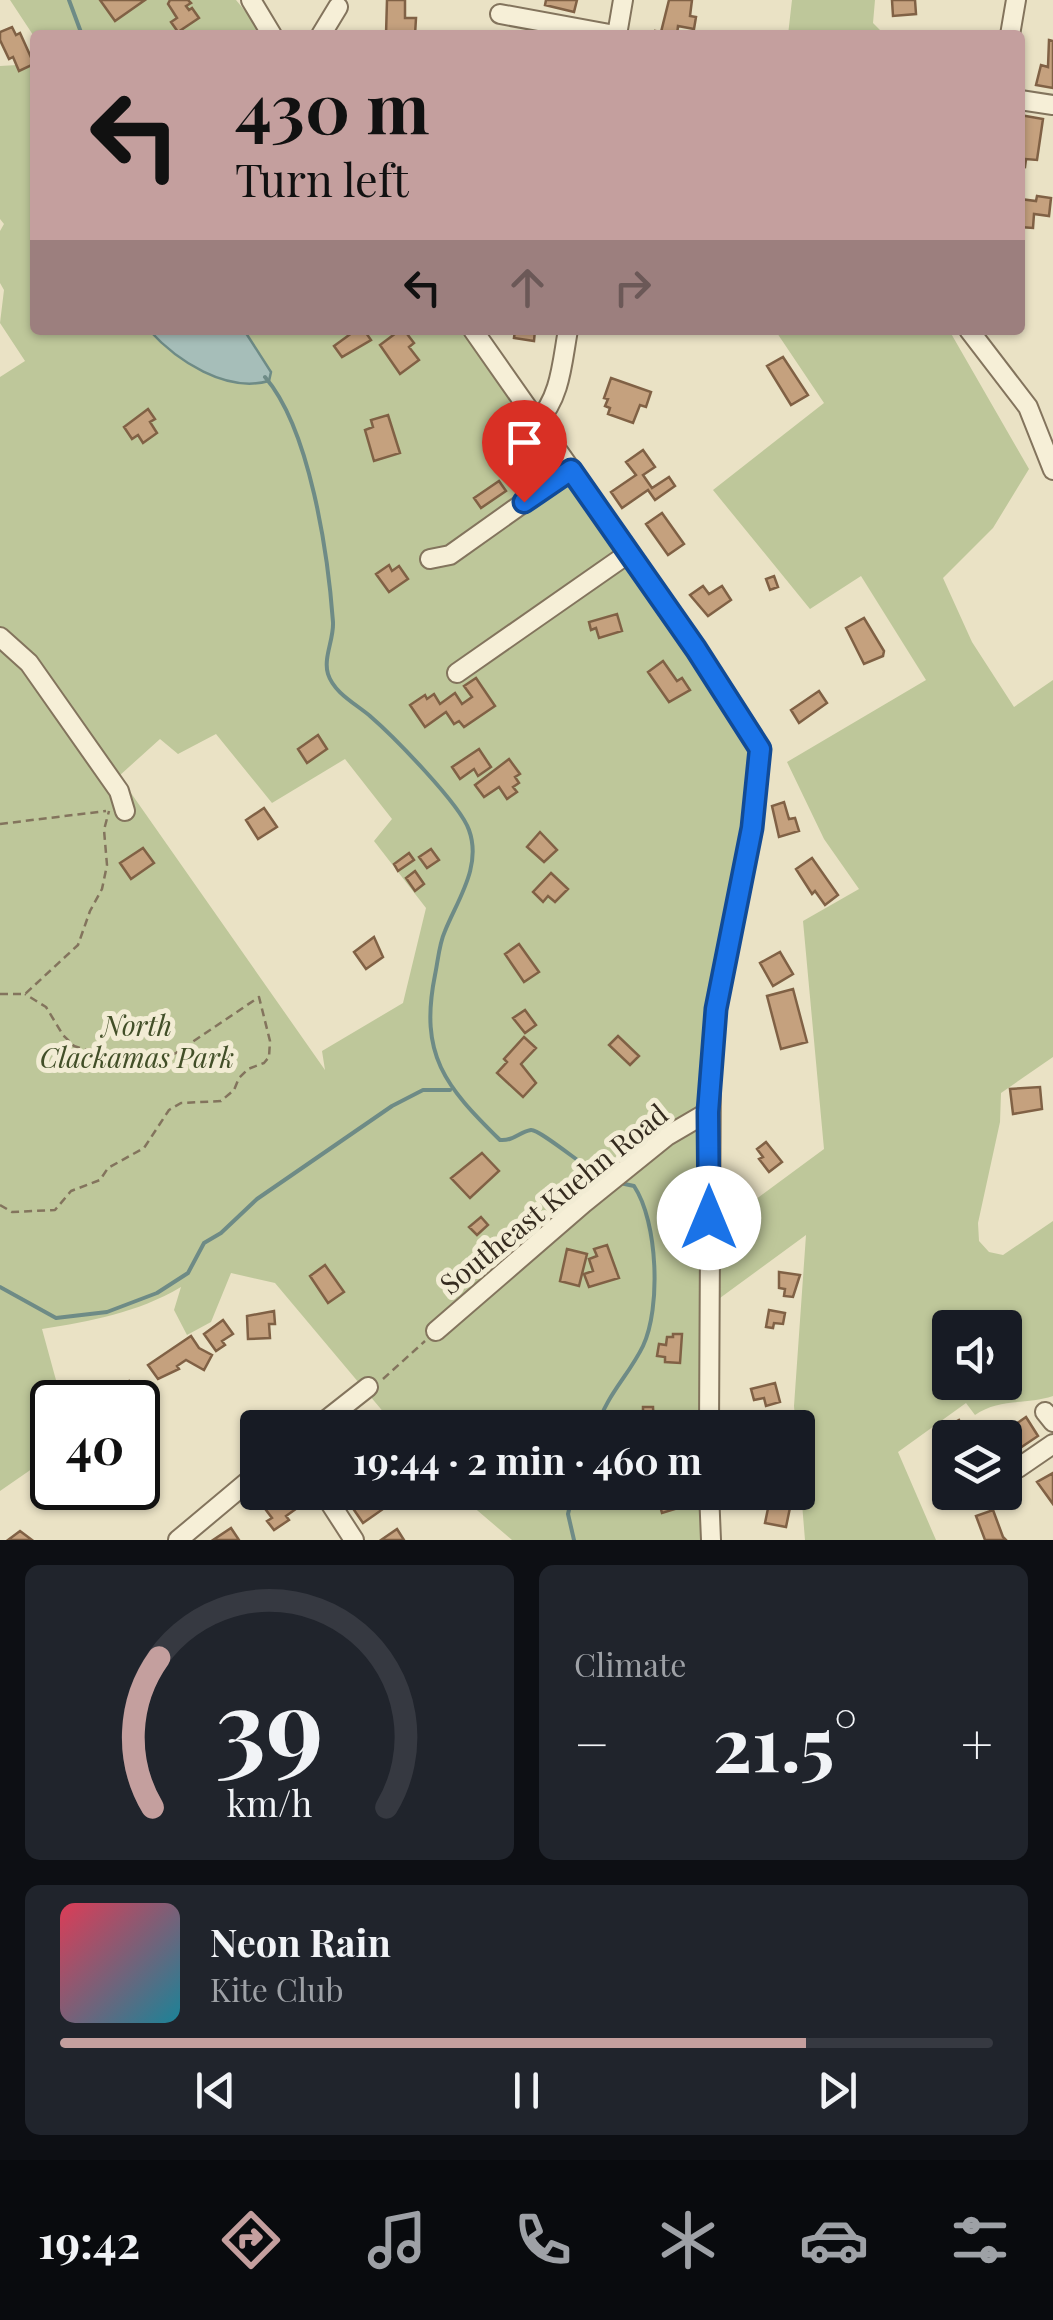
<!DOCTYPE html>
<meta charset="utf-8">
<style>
:root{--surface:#171b24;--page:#20242c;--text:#f1f3f6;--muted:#9ea1a6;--line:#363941;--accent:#c49f9e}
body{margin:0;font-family:"Playfair Display",serif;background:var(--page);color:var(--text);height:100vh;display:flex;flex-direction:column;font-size:38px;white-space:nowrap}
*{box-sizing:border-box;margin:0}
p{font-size:32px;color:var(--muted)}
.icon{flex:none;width:55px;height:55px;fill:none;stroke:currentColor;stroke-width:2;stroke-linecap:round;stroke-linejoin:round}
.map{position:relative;height:1540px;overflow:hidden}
.side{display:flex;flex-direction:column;gap:25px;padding:25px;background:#0d0f14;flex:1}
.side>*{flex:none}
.top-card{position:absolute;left:30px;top:30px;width:995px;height:305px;border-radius:10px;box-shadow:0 2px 8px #0004;background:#c49f9e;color:#111;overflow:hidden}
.buttons{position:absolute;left:932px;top:1310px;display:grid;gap:20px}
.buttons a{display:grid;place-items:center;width:90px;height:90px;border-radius:10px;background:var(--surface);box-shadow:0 2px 8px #0004;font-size:50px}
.speed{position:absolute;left:30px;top:1380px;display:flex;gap:20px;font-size:50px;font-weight:700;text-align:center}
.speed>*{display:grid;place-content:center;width:130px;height:130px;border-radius:50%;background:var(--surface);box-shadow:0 2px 8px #0004;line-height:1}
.speed .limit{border:5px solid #111;border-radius:15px;background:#fff;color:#111}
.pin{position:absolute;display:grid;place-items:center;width:85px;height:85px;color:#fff;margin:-102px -42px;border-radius:50% 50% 50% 0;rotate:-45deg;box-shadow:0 0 10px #0007}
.pin .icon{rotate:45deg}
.me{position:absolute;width:110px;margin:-55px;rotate:0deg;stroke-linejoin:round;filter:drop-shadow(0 0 8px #0008)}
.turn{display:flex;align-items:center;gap:35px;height:210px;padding:0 40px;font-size:45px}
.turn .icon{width:130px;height:130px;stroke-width:2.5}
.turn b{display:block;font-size:70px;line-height:85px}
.lanes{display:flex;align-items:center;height:95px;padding:0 40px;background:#0003;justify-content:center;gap:50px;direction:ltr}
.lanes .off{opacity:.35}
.big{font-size:75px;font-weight:700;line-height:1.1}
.side .card{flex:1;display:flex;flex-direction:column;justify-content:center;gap:15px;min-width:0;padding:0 35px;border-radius:15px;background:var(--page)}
.side .dial{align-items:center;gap:0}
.dial svg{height:260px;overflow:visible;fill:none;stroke:var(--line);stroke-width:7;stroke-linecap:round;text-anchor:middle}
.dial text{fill:var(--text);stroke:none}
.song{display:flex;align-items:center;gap:30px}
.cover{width:120px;height:120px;border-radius:15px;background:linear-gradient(135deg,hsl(350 70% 55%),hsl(190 70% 35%))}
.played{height:10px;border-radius:5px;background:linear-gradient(90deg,var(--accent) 80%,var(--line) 80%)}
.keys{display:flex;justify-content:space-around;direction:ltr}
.heat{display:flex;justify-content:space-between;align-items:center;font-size:55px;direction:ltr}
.side .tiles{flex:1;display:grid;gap:25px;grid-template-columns:1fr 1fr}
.card:last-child{grid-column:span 2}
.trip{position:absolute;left:240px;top:1410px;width:575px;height:100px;border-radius:10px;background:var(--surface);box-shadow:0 2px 8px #0004;font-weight:700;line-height:100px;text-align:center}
.tabs{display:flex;height:160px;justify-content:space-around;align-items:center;background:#090b0e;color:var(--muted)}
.tabs .icon{width:70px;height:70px}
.tabs .active{color:var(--accent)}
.tabs b{font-size:45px;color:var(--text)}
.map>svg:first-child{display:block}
.green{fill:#bec79a;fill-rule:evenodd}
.water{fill:#a6beb9;stroke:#6e8b86;stroke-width:2.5}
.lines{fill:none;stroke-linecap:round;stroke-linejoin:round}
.stream{stroke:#6e8b86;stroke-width:4}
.building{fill:#c5a17e;stroke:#806145;stroke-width:2.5}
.minor-casing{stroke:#83745d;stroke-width:22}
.path{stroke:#83745d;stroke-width:2.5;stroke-dasharray:8 5;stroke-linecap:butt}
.minor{stroke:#f6efd7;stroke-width:18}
.route-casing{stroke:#114b97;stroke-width:25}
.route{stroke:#1a73e8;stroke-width:18}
.labels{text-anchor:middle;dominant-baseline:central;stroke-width:10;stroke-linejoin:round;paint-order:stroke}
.park-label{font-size:28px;font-style:italic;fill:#424f28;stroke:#f2ecd4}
.street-label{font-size:28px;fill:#352b1f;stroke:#f2ecd4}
</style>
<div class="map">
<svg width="1053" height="1540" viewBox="0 0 1053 1540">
<rect width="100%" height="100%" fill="#eae2c5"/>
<!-- green -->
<path class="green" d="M 10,0 L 236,0 L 265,35 L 35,35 L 35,38 Z
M 792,0 L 875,0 L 873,23 L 885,35 L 788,35 Z
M 35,64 L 35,330 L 468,330 L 749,738 L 756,758 L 709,1011 L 703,1427 L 396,1427 L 275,1283 L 231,1273 L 211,1322 L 187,1335 L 174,1310 L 181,1287 C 137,1313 91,1321 42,1329 L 62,1402 L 52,1402 L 52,1455 L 0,1491 L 0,377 L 25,361 L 0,323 L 4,290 L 0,283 L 0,231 L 4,224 L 0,219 L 0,66 ZM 216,734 L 272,803 L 345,759 L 392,819 L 374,841 L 426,908 L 403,1003 L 322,1051 L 325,1070 L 119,776 L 160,739 L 178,754 Z
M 775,330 L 949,330 L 1029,469 L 993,528 L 943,578 L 972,642 L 1014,707 L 1053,680 L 1053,1057 L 1001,1093 L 1000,1122 L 978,1223 L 979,1241 L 989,1252 L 1003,1255 L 1053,1221 L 1053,1396 C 1025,1405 999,1398 975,1415 L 966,1403 L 898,1452 L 936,1540 L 805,1540 L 794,1406 L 806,1235 L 720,1298 L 717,1228 L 824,1149 L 803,921 L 859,889 L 824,839 L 787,762 L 926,680 L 861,576 L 810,609 L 713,490 L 824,403 ZM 950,1328 L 1005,1328 L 1005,1382 L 950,1382 Z
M 457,1493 L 705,1493 L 707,1540 L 512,1540 Z"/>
<!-- water -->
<path class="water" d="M 149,330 L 244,330 L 271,372 L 269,381 C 226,393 177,361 149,330 Z"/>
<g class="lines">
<!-- stream -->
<path class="stream" d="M 69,0 L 82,35
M 265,377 C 310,429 328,554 333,622 C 334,639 323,658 328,674 C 334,693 356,704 370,716 C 393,736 460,804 469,830 C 482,866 458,899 445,931 C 439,944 438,961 435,975 C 419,1055 445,1086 500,1140 C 514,1141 519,1132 531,1130 C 540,1129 590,1172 606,1179
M 0,1287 L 56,1318 L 107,1312 L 157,1293 L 188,1273 L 204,1243 L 221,1233 L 257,1199 L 392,1106 L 423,1090 L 450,1090
M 597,1428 C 605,1397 629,1375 643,1346 C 661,1308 658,1222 634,1186 L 620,1183
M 573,1492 L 568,1514 L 574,1540"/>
</g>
<!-- building -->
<path class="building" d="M 100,0 L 145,0 L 115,21 Z
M 170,0 L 188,0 L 191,3 L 186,6 L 189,10 L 192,8 L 199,18 L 178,32 L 171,22 L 177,18 L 168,4 Z
M 387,0 L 405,0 L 405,18 L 416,18 L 415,35 L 386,35 Z
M 546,0 L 577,0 L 574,12 L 545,5 Z
M 669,0 L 692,0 L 690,16 L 696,17 L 694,29 L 678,26 L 677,35 L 654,35 L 655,31 L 661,32 Z
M 892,0 L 915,0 L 916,14 L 893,16 Z
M 12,27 L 16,35 L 20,33 L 34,64 L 19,71 L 13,57 L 9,59 L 0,40 L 0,32 Z
M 1049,40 L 1053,41 L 1053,88 L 1036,85 L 1041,65 L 1048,67 Z
M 1020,115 L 1043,119 L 1037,160 L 1026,159 L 1025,167 L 1020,166 Z
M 1037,196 L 1051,198 L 1049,216 L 1034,214 L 1033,228 L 1020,227 L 1020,199 L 1036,201 Z
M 356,330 L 364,330 L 371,340 L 342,357 L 334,346 Z
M 400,330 L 404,330 L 414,343 L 409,347 L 419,360 L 400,374 L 380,345 Z
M 515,330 L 535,330 L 534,341 L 514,338 Z
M 783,357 L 808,395 L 791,405 L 767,366 Z
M 611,378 L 651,392 L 646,407 L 640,405 L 633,423 L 608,414 L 610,408 L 605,406 L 608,399 L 604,398 Z
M 148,409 L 155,419 L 150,422 L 157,433 L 143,443 L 138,435 L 132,439 L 124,427 Z
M 388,415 L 400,453 L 374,461 L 365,430 L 373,427 L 371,420 Z
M 643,450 L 655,467 L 643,475 L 652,488 L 669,477 L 675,486 L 655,500 L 648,490 L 622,508 L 611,492 L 636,475 L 626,462 Z
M 499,481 L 506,491 L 481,508 L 474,498 Z
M 662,513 L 684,544 L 668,555 L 646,524 Z
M 389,565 L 392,571 L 399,566 L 408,579 L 389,592 L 376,574 Z
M 774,576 L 778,587 L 770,590 L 766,579 Z
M 703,586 L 709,594 L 722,586 L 731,600 L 708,616 L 690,595 Z
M 617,614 L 622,631 L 599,638 L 596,628 L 591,630 L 589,622 Z
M 864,618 L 884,651 L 883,656 L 864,664 L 846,628 Z
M 663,661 L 677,681 L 682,678 L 690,690 L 669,702 L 648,672 Z
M 476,678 L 495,706 L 464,727 L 459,721 L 454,724 L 446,712 L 425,727 L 410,705 L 425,695 L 427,699 L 434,694 L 440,704 L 455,693 L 462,704 L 472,697 L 464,686 Z
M 819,691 L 827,703 L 799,723 L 791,710 Z
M 318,735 L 327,749 L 307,763 L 298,749 Z
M 479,749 L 491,767 L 478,776 L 474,769 L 460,779 L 452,767 Z
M 509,759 L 520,774 L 515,777 L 519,783 L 513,787 L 517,792 L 507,799 L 499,787 L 484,797 L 475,785 Z
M 784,802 L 789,819 L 795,818 L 799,831 L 779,837 L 772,806 Z
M 264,808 L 277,827 L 258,839 L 246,820 Z
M 540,832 L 557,850 L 544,862 L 527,847 Z
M 143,848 L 154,863 L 131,879 L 120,863 Z
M 431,849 L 439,860 L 427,868 L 419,857 Z
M 409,853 L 414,860 L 398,871 L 394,864 Z
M 812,858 L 838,895 L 825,905 L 815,891 L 812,894 L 796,869 Z
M 415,871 L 424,884 L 415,891 L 406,878 Z
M 551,873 L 568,889 L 555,902 L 548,896 L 543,902 L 533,892 Z
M 374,937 L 383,957 L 366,969 L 354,952 Z
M 519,944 L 539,972 L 524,982 L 505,954 Z
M 780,952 L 793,974 L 773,986 L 760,963 Z
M 793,989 L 807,1042 L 781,1049 L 767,996 Z
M 525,1010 L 536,1025 L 525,1033 L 513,1018 Z
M 618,1036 L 639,1056 L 630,1065 L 609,1045 Z
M 524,1037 L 536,1048 L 521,1064 L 536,1083 L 523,1097 L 497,1073 L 507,1062 L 504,1059 Z
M 1040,1087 L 1042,1109 L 1013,1114 L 1010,1089 Z
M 766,1142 L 782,1162 L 769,1172 L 759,1159 L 763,1157 L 757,1149 Z
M 482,1153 L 499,1171 L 470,1198 L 451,1178 Z
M 481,1217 L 488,1225 L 477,1235 L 469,1227 Z
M 607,1245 L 619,1278 L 589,1287 L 584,1274 L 593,1271 L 589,1259 L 597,1256 L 594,1249 Z
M 567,1249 L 587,1254 L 579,1286 L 560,1281 Z
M 325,1265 L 344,1292 L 328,1303 L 310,1276 Z
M 779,1272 L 800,1275 L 793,1297 L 784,1296 L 785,1289 L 779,1288 Z
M 769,1310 L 785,1313 L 783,1324 L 774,1323 L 773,1328 L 766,1327 Z
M 274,1311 L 275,1324 L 269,1324 L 270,1338 L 248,1339 L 247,1316 Z
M 223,1320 L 233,1334 L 222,1341 L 225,1345 L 216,1351 L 204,1334 Z
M 673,1334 L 682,1334 L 680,1363 L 665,1362 L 665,1357 L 657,1356 L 659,1344 L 666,1345 L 667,1337 L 673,1337 Z
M 191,1336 L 199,1348 L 212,1355 L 204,1370 L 186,1360 L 177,1366 L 179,1369 L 158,1379 L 148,1365 Z
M 129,1381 L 134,1390 L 139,1386 L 145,1395 L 141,1398 L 143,1402 L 138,1406 L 138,1402 L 108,1402 L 124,1391 L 121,1387 Z
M 775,1383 L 780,1402 L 766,1406 L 764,1398 L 754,1400 L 751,1389 Z
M 643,1407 L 653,1407 L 654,1428 L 634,1427 L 634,1414 L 643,1414 Z
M 540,1415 L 542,1428 L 520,1428 L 518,1418 Z
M 1026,1417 L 1038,1436 L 1014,1452 L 999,1430 L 1007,1425 L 1009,1429 Z
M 959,1420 L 966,1433 L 963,1438 L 950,1438 L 950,1462 L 934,1434 Z
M 1053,1473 L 1053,1504 L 1037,1482 Z
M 282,1492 L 290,1492 L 300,1506 L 286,1516 L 289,1520 L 274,1530 L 267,1521 L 272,1518 L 263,1506 Z
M 351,1492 L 387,1492 L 393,1502 L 363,1523 L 350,1504 L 358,1499 Z
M 656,1492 L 681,1492 L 685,1506 L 662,1513 Z
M 762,1492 L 789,1492 L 788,1497 L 792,1498 L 786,1527 L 765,1523 L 771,1494 L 768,1496 Z
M 993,1510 L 1003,1537 L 1006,1540 L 985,1540 L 976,1516 Z
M 231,1528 L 239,1540 L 213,1540 Z
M 397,1529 L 404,1540 L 381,1540 Z
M 20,1531 L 32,1540 L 8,1540 Z"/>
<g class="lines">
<!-- minor casing -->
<g class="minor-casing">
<path id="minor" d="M 251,0 L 272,35
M 500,14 L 615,35
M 321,35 L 338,7
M 617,35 L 623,0
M 1010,35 L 1016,0
M 1020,100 L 1053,105
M 473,330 L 687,635 L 760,749 L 752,828 L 716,1009 L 711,1063 L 709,1428
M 969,330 L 1028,407 L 1053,470
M 537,422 C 561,397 562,362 568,330
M 430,559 L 450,555 L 571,469
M 0,637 L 29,663 L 119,791 L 125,811
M 457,673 L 629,553
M 436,1331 L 584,1203 L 667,1136 L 708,1112
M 1045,1412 L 1053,1422
M 316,1428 L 368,1387
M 1018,1468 L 1053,1444
M 323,1492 L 354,1540
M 709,1492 L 711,1540
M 178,1540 L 258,1473"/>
</g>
<!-- path -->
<path class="path" d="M 0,824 L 106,811
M 0,994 L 25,994 L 78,945 L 90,911 L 102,889 L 107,865 L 104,830 L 109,811
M 0,1205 L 12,1212 L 55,1210 L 71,1191 L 100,1180 L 108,1168 L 144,1148 L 169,1110 L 181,1103 L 221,1101 L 234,1090 L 239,1078 L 248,1069 L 264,1063 L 269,1057 L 270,1041 L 259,997 L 176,1053 L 158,1062 L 135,1065 L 74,1046 L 63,1035 L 46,1007 L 25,994
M 383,1379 L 425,1341"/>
<!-- minor -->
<use href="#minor" class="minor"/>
</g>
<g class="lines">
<!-- route casing -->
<g class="route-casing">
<path id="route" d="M 524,502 L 571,470 L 696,649 L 760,749 L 752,828 L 716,1009 L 708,1112 L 709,1218"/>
</g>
<!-- route -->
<use href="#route" class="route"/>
</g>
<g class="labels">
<!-- park labels -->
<g class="park-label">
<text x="137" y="1024">North<tspan x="137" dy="32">Clackamas Park</tspan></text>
</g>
<!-- street labels -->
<g class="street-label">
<text transform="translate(553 1198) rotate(-39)">Southeast Kuehn Road</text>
</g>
</g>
</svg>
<div class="buttons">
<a><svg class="icon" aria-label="sound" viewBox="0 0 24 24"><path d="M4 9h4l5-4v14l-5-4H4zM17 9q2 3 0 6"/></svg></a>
<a><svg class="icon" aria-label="layers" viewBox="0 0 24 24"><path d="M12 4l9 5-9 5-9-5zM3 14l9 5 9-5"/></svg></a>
</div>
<div class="speed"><div class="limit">40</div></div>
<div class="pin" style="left:524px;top:502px;background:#d93025"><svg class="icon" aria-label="arrive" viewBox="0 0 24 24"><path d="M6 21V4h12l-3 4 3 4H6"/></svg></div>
<svg class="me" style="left:709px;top:1218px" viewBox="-20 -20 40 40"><circle r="19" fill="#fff"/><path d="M0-13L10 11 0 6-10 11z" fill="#1a73e8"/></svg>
<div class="trip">19:44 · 2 min · 460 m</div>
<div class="top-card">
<div class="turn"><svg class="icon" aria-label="left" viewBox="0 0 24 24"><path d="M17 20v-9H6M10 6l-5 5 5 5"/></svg><div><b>430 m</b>Turn left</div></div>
<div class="lanes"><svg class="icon" aria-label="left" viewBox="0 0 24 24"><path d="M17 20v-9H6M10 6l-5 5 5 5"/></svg><svg class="icon off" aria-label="ahead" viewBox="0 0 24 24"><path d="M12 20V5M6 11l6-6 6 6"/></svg><svg class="icon off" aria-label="right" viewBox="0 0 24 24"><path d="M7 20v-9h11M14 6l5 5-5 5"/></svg></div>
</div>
</div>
<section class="side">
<div class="tiles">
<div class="card dial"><svg viewBox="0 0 100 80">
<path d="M14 69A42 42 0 1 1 86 69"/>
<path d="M14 69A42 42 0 0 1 16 23" stroke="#c49f9e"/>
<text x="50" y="56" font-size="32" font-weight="700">39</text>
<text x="50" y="72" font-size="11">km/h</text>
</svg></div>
<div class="card"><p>Climate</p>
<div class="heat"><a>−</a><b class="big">21.5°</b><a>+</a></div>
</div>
<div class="card">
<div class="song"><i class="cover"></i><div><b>Neon Rain</b><p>Kite Club</p></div></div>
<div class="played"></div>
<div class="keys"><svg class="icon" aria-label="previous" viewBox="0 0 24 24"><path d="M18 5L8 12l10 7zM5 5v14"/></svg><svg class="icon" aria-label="pause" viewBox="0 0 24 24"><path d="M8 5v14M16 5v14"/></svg><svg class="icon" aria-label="next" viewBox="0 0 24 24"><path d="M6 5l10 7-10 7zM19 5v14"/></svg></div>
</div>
</div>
</section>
<nav class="tabs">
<b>19:42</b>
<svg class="icon active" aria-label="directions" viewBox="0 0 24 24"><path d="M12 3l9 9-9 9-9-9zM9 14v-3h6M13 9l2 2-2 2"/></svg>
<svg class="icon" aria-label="music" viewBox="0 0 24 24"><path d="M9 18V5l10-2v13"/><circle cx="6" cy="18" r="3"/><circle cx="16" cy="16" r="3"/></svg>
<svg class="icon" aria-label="phone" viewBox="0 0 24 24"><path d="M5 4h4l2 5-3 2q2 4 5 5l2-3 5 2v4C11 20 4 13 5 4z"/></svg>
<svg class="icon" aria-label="climate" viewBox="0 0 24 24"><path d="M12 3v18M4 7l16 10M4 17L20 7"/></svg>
<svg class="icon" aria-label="car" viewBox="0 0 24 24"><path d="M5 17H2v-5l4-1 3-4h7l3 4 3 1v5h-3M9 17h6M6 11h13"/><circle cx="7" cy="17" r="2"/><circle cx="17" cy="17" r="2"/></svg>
<svg class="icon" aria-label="filters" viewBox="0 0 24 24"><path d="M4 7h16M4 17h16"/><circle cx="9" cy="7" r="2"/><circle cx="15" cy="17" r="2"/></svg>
</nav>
